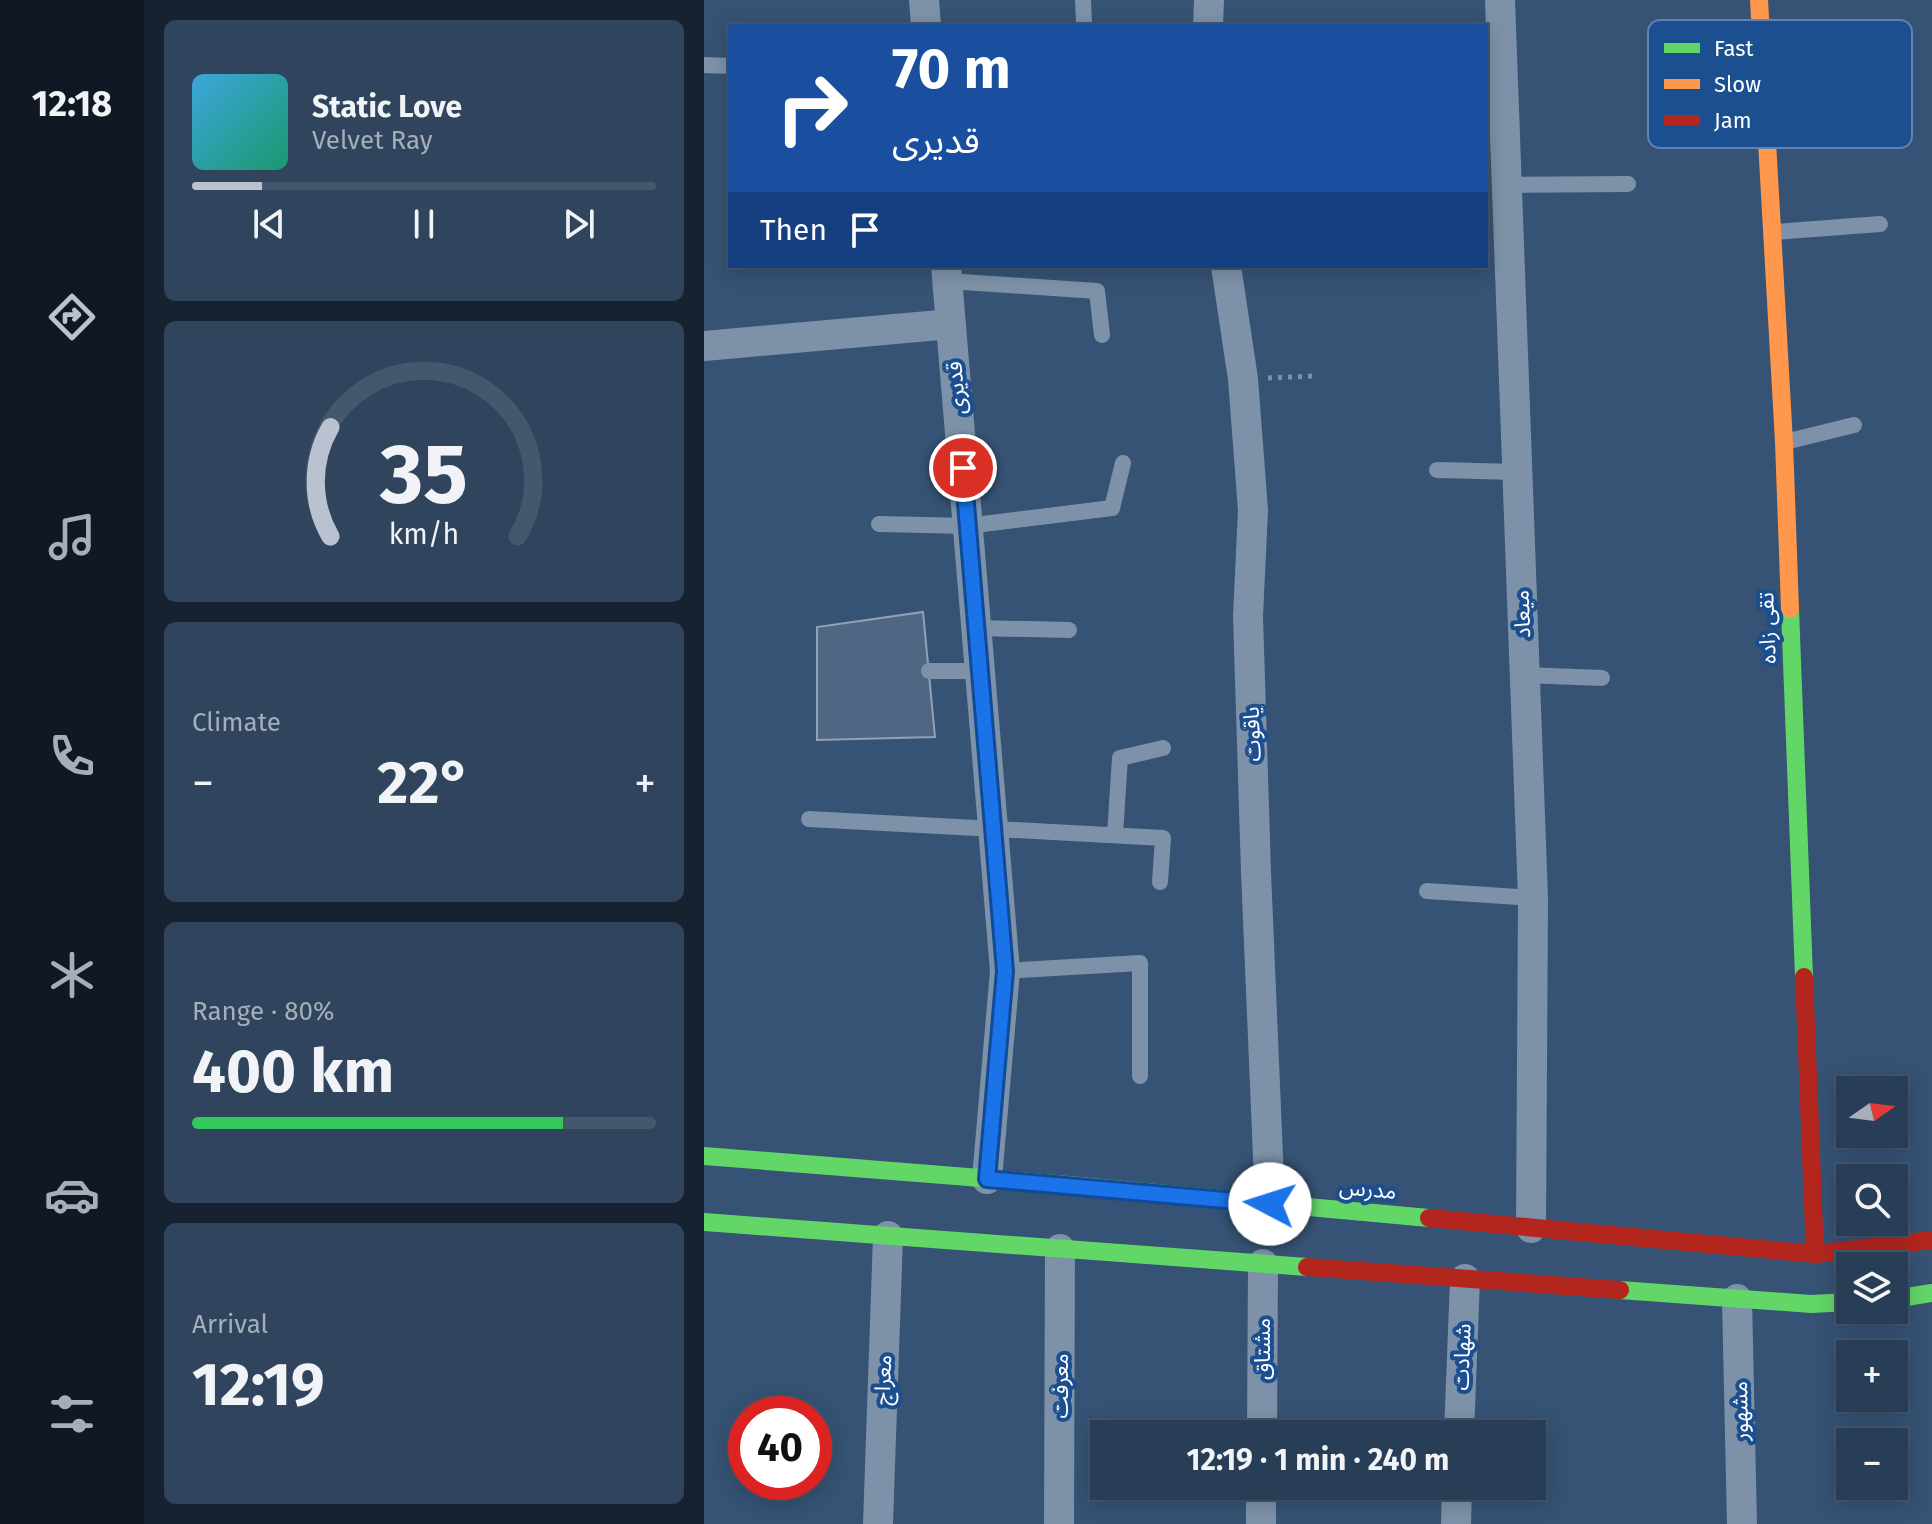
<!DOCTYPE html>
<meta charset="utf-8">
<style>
:root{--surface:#283e57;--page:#30455d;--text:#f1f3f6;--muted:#a5aeba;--line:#44576d;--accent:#b9c2ce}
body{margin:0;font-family:"Fira Sans","Noto Sans Arabic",sans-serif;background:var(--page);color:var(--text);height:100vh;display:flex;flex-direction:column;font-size:30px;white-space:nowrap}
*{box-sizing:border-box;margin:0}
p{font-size:26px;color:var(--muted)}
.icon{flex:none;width:44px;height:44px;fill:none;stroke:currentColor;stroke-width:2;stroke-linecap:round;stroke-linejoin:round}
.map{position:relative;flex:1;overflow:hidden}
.sheet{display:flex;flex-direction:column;gap:20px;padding:20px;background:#162230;width:560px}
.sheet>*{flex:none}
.hud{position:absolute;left:24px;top:24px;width:760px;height:244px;border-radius:0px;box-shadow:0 4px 20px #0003,0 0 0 2px var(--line);background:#1a4fa0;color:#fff;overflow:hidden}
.needle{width:52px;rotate:76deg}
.fabs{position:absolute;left:1132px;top:1076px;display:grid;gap:16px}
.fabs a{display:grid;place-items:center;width:72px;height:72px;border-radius:0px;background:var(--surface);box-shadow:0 4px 20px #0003,0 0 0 2px var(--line);font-size:40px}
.speed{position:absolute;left:24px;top:1396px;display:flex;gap:16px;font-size:40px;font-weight:700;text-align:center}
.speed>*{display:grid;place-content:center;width:104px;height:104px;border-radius:50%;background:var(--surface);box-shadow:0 4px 20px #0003,0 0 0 2px var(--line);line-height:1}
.speed .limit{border:12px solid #d22;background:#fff;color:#111}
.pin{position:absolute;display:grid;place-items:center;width:68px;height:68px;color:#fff;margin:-34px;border:4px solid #fff;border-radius:50%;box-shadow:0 2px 8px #0007}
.me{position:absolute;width:88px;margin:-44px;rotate:275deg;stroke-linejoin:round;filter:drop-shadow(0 0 6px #0008)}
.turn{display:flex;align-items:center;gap:28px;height:168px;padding:0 32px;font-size:36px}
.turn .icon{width:104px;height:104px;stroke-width:2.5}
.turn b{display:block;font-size:56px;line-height:68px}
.then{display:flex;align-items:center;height:76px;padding:0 32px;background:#0003;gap:16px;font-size:30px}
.big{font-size:60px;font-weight:700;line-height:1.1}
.sheet .card{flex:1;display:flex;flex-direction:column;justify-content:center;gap:12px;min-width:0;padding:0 28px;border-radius:12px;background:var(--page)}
.sheet .dial{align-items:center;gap:0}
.dial svg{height:208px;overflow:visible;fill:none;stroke:var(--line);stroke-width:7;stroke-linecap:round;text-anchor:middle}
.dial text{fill:var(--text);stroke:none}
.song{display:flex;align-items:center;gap:24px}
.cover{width:96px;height:96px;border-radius:12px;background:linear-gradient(135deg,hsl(200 70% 55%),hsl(160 70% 35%))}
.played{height:8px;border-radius:4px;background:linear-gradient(90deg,var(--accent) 15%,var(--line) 15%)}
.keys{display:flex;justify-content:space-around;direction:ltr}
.heat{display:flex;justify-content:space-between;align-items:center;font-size:44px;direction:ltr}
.charge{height:12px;border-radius:6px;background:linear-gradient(90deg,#34c759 80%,var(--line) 0)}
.trip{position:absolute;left:386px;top:1420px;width:456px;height:80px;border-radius:0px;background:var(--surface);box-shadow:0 4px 20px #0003,0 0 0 2px var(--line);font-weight:700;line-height:80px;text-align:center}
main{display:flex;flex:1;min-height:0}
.menu{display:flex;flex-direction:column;width:144px;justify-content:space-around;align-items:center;background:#101923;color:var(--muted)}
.menu .icon{width:56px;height:56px}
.menu .on{color:var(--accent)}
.menu b{font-size:36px;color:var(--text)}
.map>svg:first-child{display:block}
.building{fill:#506783;stroke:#92a2b6;stroke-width:2}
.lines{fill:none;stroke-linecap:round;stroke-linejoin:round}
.path{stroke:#7d92a8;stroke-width:5;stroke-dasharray:4 6;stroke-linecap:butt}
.lane{stroke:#7d92a8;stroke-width:16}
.street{stroke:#7d92a8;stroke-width:30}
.fast{stroke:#63d668;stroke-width:18}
.slow{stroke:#ff974d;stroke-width:18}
.jam{stroke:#b3261e;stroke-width:18}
.route-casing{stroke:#114b97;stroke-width:20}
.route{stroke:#1a73e8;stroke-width:14}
.labels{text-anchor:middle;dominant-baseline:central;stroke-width:8;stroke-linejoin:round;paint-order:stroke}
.street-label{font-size:22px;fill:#fff;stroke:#1b4f8f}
.key{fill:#1b4f8f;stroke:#5f84b1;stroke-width:2}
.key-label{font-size:22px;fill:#fff}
</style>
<main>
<nav class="menu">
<b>12:18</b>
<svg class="icon on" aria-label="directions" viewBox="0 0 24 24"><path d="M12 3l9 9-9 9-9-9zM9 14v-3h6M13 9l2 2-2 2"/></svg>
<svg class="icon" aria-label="music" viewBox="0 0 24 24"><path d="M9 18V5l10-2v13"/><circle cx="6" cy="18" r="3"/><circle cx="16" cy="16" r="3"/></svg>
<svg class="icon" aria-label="phone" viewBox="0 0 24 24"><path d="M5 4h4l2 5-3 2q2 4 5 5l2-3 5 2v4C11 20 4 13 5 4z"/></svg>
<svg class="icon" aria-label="climate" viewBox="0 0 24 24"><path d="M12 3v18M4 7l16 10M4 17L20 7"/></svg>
<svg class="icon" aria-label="car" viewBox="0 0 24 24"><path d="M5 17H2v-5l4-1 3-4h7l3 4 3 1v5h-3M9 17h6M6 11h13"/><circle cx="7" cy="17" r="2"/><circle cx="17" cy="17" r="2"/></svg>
<svg class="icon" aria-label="filters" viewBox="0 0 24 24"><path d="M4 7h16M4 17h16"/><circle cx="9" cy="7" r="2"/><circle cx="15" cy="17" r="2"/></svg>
</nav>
<section class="sheet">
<div class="card">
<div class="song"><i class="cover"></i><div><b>Static Love</b><p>Velvet Ray</p></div></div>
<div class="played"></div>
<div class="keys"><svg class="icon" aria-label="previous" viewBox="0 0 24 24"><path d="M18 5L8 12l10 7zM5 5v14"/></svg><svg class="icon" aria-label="pause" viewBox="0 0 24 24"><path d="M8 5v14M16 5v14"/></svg><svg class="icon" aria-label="next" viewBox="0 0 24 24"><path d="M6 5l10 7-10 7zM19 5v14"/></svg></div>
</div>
<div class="card dial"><svg viewBox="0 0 100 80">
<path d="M14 69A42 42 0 1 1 86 69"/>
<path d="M14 69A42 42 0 0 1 14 27" stroke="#b9c2ce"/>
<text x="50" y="56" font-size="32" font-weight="700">35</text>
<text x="50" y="72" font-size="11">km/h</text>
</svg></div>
<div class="card"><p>Climate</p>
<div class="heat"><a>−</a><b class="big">22°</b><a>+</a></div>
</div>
<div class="card"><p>Range · 80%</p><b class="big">400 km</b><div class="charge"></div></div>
<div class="card"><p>Arrival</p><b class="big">12:19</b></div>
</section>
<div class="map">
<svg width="1228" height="1524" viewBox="0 0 1228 1524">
<rect width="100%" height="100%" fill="#365274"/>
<!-- building -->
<path class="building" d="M 219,612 L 231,737 L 113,740 L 113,627 Z"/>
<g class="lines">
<!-- path -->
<path class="path" d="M 564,378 L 609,376"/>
<!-- lane -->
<path class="lane" d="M 379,0 L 380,23
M 987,61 L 1055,44
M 0,65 L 26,66
M 803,185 L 924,184
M 1070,232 L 1176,224
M 244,281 L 393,291 L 398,335
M 1081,442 L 1150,425
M 733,470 L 813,472
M 175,524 L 263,526 L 408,508 L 419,463
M 271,628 L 365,630
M 225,671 L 275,671
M 821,675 L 898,678
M 105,819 L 459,838 L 456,882
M 411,835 L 416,758 L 459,748
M 723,891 L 829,898
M 301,971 L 436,963 L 436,1076"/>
<!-- street -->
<path class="street" d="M 220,0 L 222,26
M 796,0 L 829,898 L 827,1228
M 504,26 L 505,0
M 242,266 L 301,971 L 283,1179
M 522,266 L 539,379 L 549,510 L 544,616 L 552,872 L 566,1204
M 0,346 L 247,324
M 1033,1299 L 1038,1524
M 558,1434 L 559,1264
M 755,1434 L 761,1279
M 174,1524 L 184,1236
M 355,1524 L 356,1249
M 557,1524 L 557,1486
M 752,1524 L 753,1486"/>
<!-- fast -->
<path class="fast" d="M 1086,609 L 1100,977
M 0,1156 L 376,1186 L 725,1218
M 0,1222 L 603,1267
M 916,1290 L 1107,1304 L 1146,1302
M 1190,1299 L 1228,1293"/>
<!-- slow -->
<path class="slow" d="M 1055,0 L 1080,442 L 1086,609"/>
<!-- jam -->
<path class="jam" d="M 1100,977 L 1111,1254
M 725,1218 L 1111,1254 L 1228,1240
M 603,1267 L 916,1290"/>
</g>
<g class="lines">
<!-- route casing -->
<g class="route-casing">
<path id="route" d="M 259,468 L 301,971 L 283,1179 L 566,1204"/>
</g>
<!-- route -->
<use href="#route" class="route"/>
</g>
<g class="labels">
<!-- street labels -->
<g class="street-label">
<text transform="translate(252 388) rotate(-95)">قدیری</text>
<text transform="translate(818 614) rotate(-92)">میعاد</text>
<text transform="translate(1063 628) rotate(-92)">تقی زاده</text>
<text transform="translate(548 734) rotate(-92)">یاقوت</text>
<text transform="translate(664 1189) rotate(5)">مدرس</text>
<text transform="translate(558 1349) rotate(-90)">مشتاق</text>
<text transform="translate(758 1357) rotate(-88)">شهادت</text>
<text transform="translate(179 1380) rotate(-88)">معراج</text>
<text transform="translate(356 1386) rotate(-90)">معرفت</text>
<text transform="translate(1036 1411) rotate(-91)">مشهور</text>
</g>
</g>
<!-- legend -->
<rect x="944" y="20" width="264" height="128" rx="12" class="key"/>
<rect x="960" y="43" width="36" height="10" fill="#63d668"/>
<rect x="960" y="79" width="36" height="10" fill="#ff974d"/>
<rect x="960" y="115" width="36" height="10" fill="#b3261e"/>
<g class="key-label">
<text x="1010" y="56">Fast</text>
<text x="1010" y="92">Slow</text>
<text x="1010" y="128">Jam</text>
</g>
</svg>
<div class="fabs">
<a><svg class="needle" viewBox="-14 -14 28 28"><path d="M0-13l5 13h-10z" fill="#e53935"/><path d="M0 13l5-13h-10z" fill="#a5aeba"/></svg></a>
<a><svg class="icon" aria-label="search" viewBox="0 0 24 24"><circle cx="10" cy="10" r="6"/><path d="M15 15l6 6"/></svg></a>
<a><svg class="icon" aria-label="layers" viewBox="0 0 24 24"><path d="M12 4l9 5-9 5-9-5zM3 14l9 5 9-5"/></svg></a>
<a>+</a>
<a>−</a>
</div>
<div class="speed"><div class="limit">40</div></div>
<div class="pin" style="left:259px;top:468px;background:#d93025"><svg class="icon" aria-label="arrive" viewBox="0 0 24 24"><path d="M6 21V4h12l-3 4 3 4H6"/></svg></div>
<svg class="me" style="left:566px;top:1204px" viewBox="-20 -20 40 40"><circle r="19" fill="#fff"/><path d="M0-13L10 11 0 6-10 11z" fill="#1a73e8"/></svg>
<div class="trip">12:19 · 1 min · 240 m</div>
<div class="hud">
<div class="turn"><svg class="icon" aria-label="right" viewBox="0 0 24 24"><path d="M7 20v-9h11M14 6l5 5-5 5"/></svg><div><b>70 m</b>قدیری</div></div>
<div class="then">Then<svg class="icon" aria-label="arrive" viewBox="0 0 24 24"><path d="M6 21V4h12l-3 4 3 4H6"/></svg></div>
</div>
</div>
</main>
